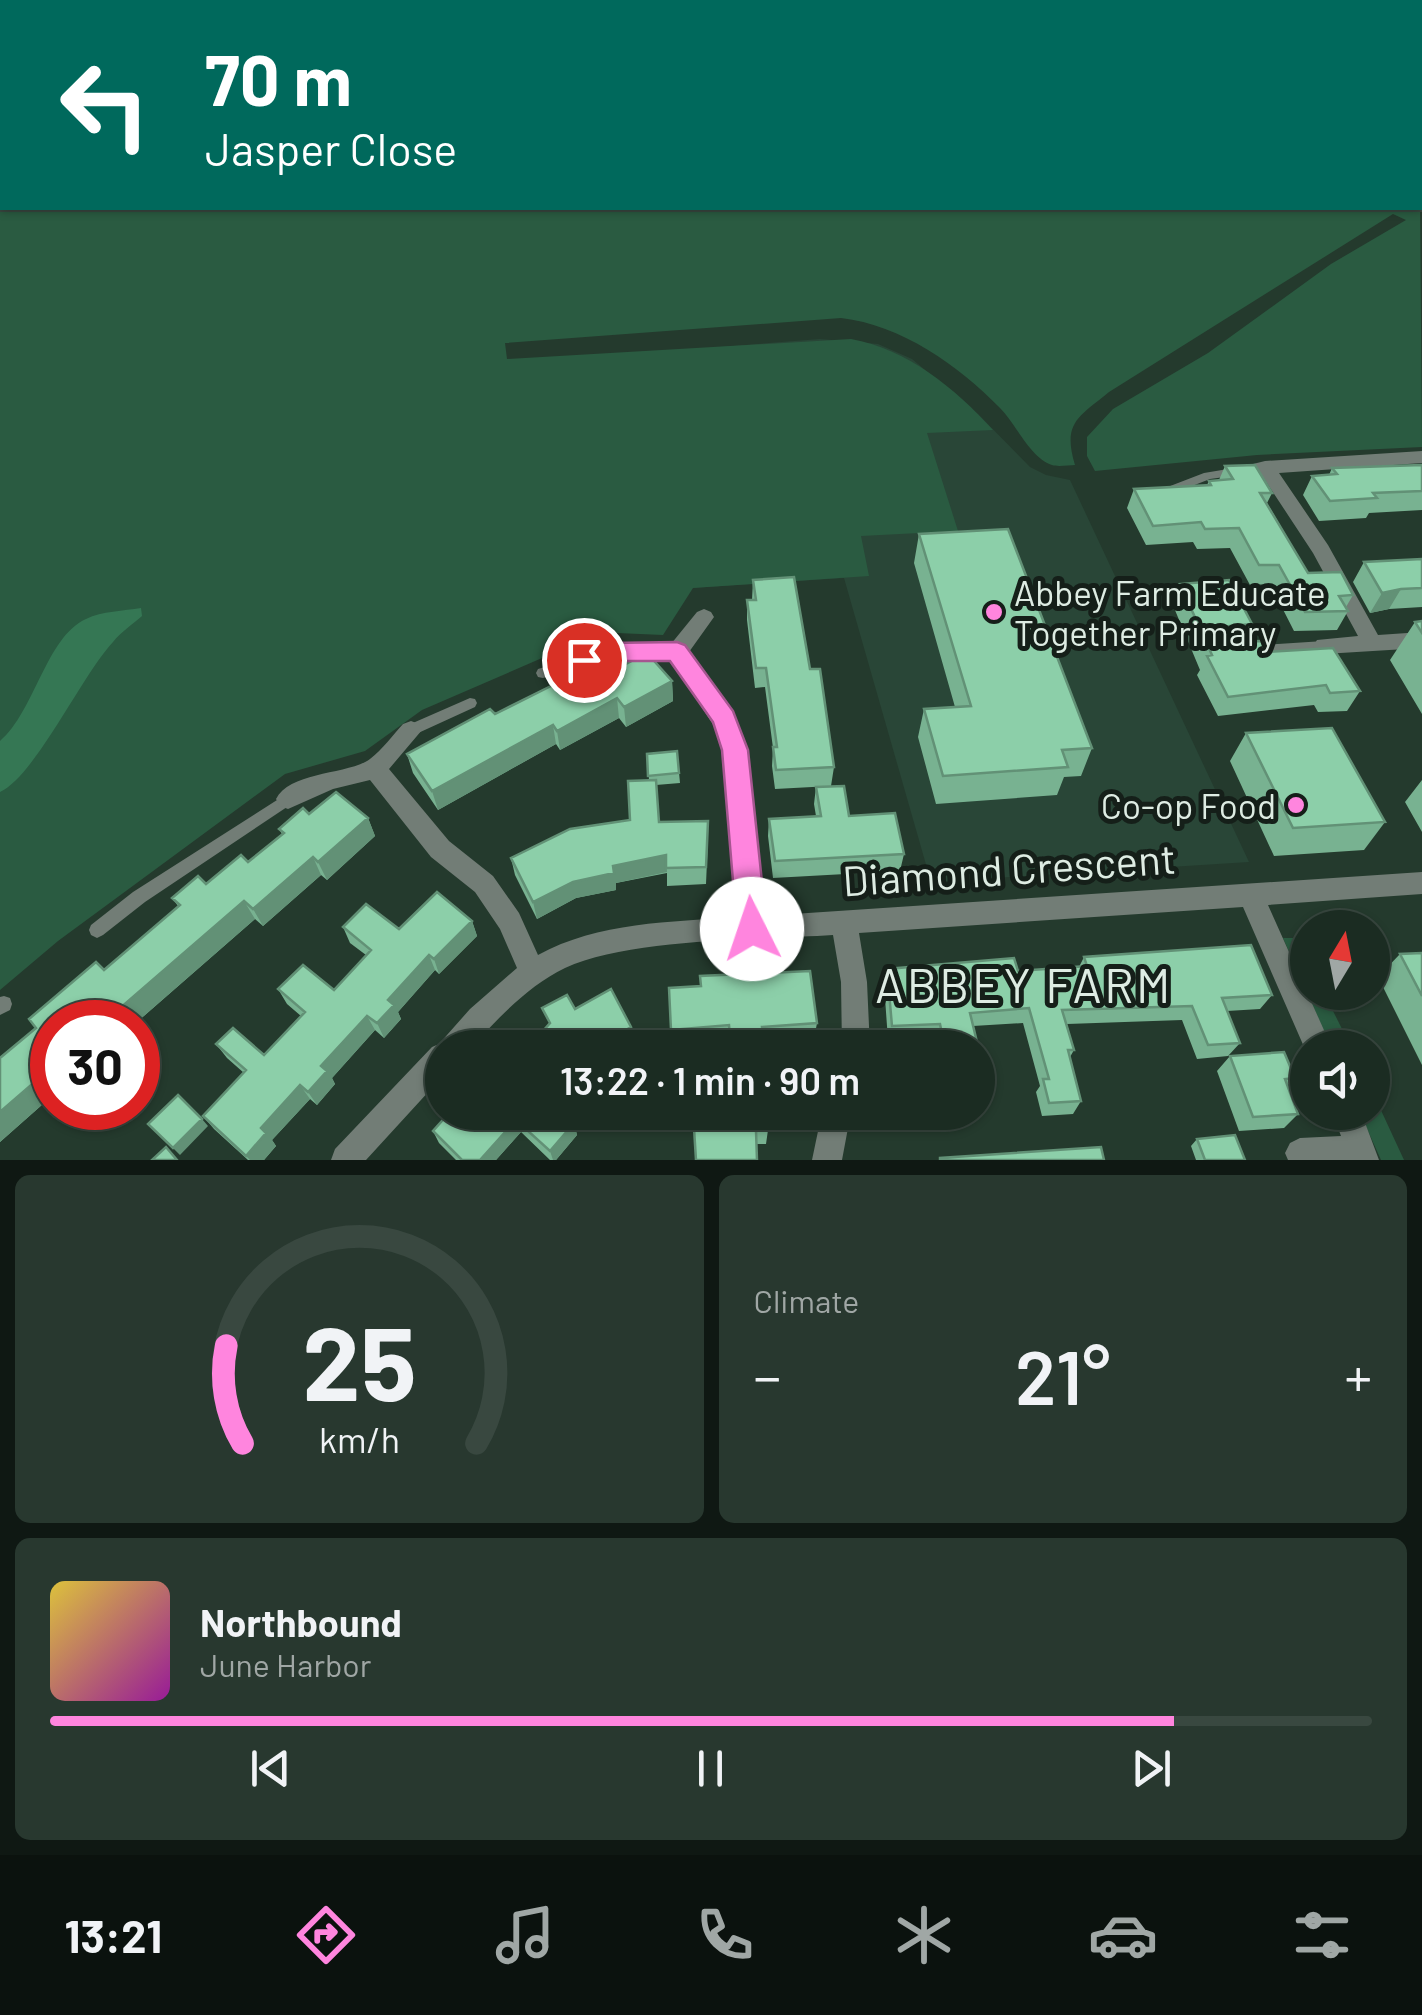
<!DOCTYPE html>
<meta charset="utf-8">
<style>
:root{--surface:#1b2c22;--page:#28382f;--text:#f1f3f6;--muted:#a0a7a5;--line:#394840;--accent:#ff85de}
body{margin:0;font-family:Barlow,sans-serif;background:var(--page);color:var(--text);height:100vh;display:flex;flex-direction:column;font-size:38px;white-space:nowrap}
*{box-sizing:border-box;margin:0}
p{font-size:32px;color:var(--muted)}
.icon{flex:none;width:55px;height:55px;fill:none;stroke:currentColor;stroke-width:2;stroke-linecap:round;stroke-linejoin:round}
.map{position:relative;height:1160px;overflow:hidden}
.side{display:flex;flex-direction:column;gap:15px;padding:15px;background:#0f1813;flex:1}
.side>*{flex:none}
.hud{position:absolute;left:0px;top:0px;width:1422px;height:210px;box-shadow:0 2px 8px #0004,0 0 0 2px var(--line);background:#00695c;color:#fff;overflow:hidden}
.needle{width:65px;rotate:10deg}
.buttons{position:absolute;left:1290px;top:910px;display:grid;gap:20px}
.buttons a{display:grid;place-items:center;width:100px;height:100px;border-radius:50%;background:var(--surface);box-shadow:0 2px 8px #0004,0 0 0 2px var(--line);font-size:50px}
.speed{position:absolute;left:30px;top:1000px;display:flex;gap:20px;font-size:50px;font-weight:700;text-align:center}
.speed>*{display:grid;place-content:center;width:130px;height:130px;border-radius:50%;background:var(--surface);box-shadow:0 2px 8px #0004,0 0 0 2px var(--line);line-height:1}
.speed .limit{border:15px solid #d22;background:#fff;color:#111}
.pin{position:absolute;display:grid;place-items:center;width:85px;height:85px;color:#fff;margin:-42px;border:5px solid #fff;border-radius:50%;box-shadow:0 2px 10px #0007}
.me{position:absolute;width:110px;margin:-55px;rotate:356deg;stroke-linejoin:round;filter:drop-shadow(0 0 8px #0008)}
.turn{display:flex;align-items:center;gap:35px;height:210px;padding:0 40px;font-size:45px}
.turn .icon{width:130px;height:130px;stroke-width:2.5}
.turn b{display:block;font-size:70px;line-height:85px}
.big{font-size:75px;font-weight:600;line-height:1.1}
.side .tile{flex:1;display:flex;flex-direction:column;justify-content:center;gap:15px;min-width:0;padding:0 35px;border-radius:15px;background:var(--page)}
.side .dial{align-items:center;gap:0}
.dial svg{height:260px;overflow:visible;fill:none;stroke:var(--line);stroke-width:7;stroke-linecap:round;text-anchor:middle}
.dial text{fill:var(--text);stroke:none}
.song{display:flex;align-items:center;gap:30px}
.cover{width:120px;height:120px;border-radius:15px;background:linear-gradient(135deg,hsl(50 70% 55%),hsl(300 70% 35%))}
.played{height:10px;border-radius:5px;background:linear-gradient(90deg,var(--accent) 85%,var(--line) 85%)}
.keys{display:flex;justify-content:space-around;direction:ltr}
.heat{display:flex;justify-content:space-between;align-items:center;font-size:55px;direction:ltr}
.side .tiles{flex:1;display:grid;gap:15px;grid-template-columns:1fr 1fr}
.tile:last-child{grid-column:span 2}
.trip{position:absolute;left:425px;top:1030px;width:570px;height:100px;border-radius:50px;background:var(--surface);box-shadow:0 2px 8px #0004,0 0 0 2px var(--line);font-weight:600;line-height:100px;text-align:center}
.tab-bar{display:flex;height:160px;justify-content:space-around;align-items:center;background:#0b120e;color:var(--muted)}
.tab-bar .icon{width:70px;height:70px}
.tab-bar .current{color:var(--accent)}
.tab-bar b{font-size:45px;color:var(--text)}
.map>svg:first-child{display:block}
.built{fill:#294637}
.green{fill:#2a5b41}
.water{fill:#357754}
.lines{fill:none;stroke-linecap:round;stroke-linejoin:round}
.lane{fill:#727d76;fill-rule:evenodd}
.street{fill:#727d76;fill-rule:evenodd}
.highway{fill:#c6e1d0;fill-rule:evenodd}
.wall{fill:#78b291}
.shaded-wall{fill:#629176}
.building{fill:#8ccfa9;stroke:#629176;stroke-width:2.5}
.route{fill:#ff85de;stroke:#a65690;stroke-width:2.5}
.poi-dot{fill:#ff85de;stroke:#151f19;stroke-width:4}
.labels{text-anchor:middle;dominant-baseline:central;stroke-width:10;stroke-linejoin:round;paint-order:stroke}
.poi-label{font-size:35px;fill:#deece3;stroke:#151f19;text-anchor:start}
.near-street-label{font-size:42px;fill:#deece3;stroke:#151f19}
.near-quarter-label{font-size:48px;letter-spacing:2.5px;fill:#deece3;stroke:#151f19}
</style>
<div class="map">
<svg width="1422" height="1160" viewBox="0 0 1422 1160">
<rect width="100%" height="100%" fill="#243a2d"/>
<!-- built -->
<path class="built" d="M 820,339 L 878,344 L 912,359 L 978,414 L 1030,467 L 1046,475 L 1070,480 L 1249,862 L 931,882 L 844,578 L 676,589 L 631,354 Z"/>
<!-- green -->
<path class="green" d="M 0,0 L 987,0 L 992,2 L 2,2 L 2,208 L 1420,208 L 1420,200 L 1422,447 L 1257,455 L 1095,471 L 1087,456 L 1087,437 L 1113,409 L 1208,353 L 1331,264 L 1406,220 L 1393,214 L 1109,392 C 1079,417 1062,422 1075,465 C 1069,465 1058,467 1052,465 C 1030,458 1016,424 1000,408 C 958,365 901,325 841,318 L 505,343 L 507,359 L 851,339 C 907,349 955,388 993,430 L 927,433 L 958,531 L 861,536 L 869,576 L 693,588 L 663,635 L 617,633 L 614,639 L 549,655 L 422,710 L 365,751 L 285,774 L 58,941 L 0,990 Z
M 1283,938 L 1298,938 L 1307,958 L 1308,992 L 1324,993 L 1351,1047 L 1331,1047 Z
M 1373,1093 L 1404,1160 L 1381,1160 L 1360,1113 L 1372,1112 Z"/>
<!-- water -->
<path class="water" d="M 141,608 L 142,616 C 133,624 121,632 113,642 C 82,675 35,776 0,792 L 0,741 C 35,711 46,637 86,619 C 102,611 124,611 141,608 Z"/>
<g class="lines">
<!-- lane -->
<path class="lane" d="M 1228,469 L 1234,473 L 1232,476 L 1210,479 L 1169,495 L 1163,491 L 1165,488 L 1204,473 Z
M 1324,641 L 1329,642 L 1331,646 L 1329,650 L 1324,651 L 1249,656 L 1244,655 L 1242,651 L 1244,647 L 1249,646 Z
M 610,647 L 633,648 L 635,652 L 633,656 L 610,657 L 543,678 L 538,677 L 536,673 L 538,669 Z
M 470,698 L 475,699 L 477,703 L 475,707 L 416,734 L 411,736 L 406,734 L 404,730 L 406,726 Z
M 288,793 L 293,795 L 295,799 L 293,803 L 145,902 L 103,935 L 97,938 L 91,935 L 89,930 L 91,925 L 133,892 Z
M 4,996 L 10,998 L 12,1004 L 10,1010 L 0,1015 L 0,997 Z"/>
<!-- street -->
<path class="street" d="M 1422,451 L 1422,463 L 1279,473 L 1328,545 L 1378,635 L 1422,632 L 1422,648 L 1324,654 L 1317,652 L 1313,646 L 1317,640 L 1358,636 L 1313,553 L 1261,474 L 1249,473 L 1246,469 L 1249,465 L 1265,461 Z
M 704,609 L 711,612 L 714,617 L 689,652 L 743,735 L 763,916 L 1422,872 L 1422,894 L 1268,905 L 1332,1048 L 1308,1048 L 1308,1056 L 1243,907 L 859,933 L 867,982 L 870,1048 L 842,1048 L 841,982 L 833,935 C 759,940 631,938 565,968 C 528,986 498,1018 471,1048 L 442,1048 L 442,1077 L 366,1160 L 331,1160 L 335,1149 L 432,1047 L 439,1044 L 470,1009 L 517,968 L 500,929 L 475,892 L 431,857 L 370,780 L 333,789 L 288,809 L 280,806 L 276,799 C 290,771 348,775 370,759 C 382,750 393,735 403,724 L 411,721 L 419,724 L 422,730 L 389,769 L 449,841 L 493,876 L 519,913 L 538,955 C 598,922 671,922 738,917 L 721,737 L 671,660 L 621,658 L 617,652 L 621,646 L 671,644 L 697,612 Z
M 822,1112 L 851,1112 L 842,1160 L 812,1160 Z
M 1332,1112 L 1361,1112 L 1379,1160 L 1288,1160 L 1285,1153 L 1290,1143 L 1300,1138 L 1341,1136 Z"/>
<!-- highway -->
<path class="highway" d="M 997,0 L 1016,0 L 1018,2 L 999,2 Z
M 1030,0 L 1049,0 L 1051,2 L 1032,2 Z
M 1420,185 L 1422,185 L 1422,198 L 1420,198 Z"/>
</g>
<!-- wall -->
<path class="wall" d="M 1422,47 L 1422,74 L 1420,74 L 1420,48 Z
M 1422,465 L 1422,510 L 1369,513 L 1366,518 L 1319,521 L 1303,495 L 1312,476 L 1329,475 L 1332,468 Z
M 1225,466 L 1272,493 L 1267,503 L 1308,573 L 1353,595 L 1346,607 L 1348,611 L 1337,630 L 1294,631 L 1270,584 L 1250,585 L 1230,548 L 1197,549 L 1193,542 L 1146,545 L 1127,508 L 1134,489 L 1207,485 L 1209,481 L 1219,480 Z
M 919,534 L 1092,748 L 1081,776 L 1064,777 L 1057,795 L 936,804 L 918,737 L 924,709 L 955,707 L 914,563 Z
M 1422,559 L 1422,607 L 1389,609 L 1370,613 L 1353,582 L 1364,562 Z
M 753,580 L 810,669 L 834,767 L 831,786 L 775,789 L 772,766 L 773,748 L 765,687 L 755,688 L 747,620 L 747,600 L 752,600 Z
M 1180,584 L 1252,624 L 1244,641 L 1360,691 L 1347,711 L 1318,712 L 1314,705 L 1218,716 L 1197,675 L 1200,670 L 1172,603 Z
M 1422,621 L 1422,714 L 1390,660 L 1415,622 Z
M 622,666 L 672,681 L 673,701 L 626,727 L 619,718 L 560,750 L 556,744 L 438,810 L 413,773 L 407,754 L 495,714 Z
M 1246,733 L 1385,822 L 1364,850 L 1274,856 L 1230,761 Z
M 677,751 L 680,783 L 656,785 L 659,822 L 708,838 L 706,884 L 667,886 L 667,873 L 616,883 L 616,890 L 576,898 L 537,919 L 515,875 L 511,858 L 630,820 L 649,780 L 647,754 Z
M 1422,780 L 1422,832 L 1405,802 Z
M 816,787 L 849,816 L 904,854 L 900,871 L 773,878 L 768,836 L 769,819 L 816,816 L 814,804 Z
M 336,792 L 368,818 L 375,836 L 327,880 L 321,875 L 263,926 L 255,919 L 137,1022 L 52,1022 L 52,1096 L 0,1142 L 0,1058 L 36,1028 L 29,1019 L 96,962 L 104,970 L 178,906 L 172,898 L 198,876 L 206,884 L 241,855 L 248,862 L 282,834 L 279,829 L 303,808 L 309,814 Z
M 472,921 L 477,936 L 439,974 L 435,970 L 398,1012 L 401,1019 L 384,1038 L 375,1030 L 332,1078 L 335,1084 L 317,1105 L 310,1099 L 272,1140 L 276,1146 L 264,1160 L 248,1160 L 214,1129 L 203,1116 L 244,1073 L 227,1058 L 216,1044 L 264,1055 L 301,1016 L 287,1004 L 278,989 L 334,990 L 366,955 L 350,943 L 343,927 L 399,929 Z
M 1422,953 L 1422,1065 L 1378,977 L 1400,954 Z
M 1084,957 L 1272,995 L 1260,1009 L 1227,1011 L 1240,1043 L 1228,1056 L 1197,1059 L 1182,1020 L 1067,1024 L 1074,1050 L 1070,1057 L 1081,1101 L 1073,1114 L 1042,1116 L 1036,1092 L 1040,1086 L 1023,1023 L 973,1026 L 982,1063 L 978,1074 L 978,1048 L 937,1048 L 935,1038 L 888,1040 L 884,984 L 887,969 L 1018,971 L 1079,967 Z
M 669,988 L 817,1023 L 814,1039 L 764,1042 L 764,1048 L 729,1048 L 729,1041 L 672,1045 Z
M 1230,1056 L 1295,1078 L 1287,1086 L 1298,1114 L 1284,1128 L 1239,1131 L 1217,1071 Z
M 693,1112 L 768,1130 L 766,1144 L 756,1144 Z
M 901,1112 L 944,1112 L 945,1120 L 942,1127 L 904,1129 Z
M 460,1116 L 574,1123 L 577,1135 L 556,1160 L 550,1160 L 521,1132 L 496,1160 L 456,1160 L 439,1143 L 433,1131 Z
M 1197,1139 L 1245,1160 L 1196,1160 L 1191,1146 Z"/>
<!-- shaded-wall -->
<path class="shaded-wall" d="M 1401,589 L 1389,609 L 1370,613 L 1382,593 Z
M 672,681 L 673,701 L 626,727 L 624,707 Z
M 617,698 L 619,718 L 560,750 L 557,731 Z
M 553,725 L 556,744 L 438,810 L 432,791 Z
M 368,818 L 375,836 L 327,880 L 318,862 Z
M 666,855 L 667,872 L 616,883 L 616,890 L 576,898 L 537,919 L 533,902 L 573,882 L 613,866 Z
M 313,857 L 321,875 L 263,926 L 253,909 Z
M 244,901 L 255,919 L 137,1022 L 104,1022 Z
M 472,921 L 477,936 L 439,974 L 434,959 Z
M 429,955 L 435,970 L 398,1012 L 401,1019 L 384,1038 L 377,1023 L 388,1000 Z
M 367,1016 L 375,1030 L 332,1078 L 335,1084 L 317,1105 L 308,1092 L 321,1066 Z
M 631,1027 L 633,1041 L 622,1048 L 595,1048 Z
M 52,1067 L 52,1096 L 0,1142 L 0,1112 Z
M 300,1085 L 310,1099 L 272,1140 L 276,1146 L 264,1160 L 250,1160 L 246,1156 L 261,1128 Z
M 202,1119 L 208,1126 L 180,1155 L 173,1148 Z
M 516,1120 L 521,1132 L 496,1160 L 480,1160 Z
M 574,1123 L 577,1135 L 556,1160 L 553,1160 L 550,1151 Z"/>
<!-- building -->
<path class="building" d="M 1255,465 L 1272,493 L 1260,493 L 1308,573 L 1341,572 L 1353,595 L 1339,596 L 1348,611 L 1305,612 L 1279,565 L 1259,565 L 1239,528 L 1205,529 L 1201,522 L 1153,526 L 1134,489 L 1211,485 L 1209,481 L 1233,479 L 1225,466 Z
M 1422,465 L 1422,491 L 1373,493 L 1377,498 L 1330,501 L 1312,476 L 1337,474 L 1332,468 Z
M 1008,529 L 1092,748 L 1062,750 L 1068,767 L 943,776 L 924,709 L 971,706 L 919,534 Z
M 1422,559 L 1422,588 L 1401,589 L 1382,593 L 1364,562 Z
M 794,577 L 810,669 L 820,669 L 834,767 L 776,770 L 773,747 L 777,747 L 766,668 L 756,668 L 747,600 L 756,600 L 753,580 Z
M 1229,580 L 1252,624 L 1221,627 L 1216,636 L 1221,642 L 1261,641 L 1267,652 L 1333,648 L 1360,691 L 1330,693 L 1326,685 L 1228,697 L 1207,656 L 1212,655 L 1180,584 Z
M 1422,621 L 1422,633 L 1415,622 Z
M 647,653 L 672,681 L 624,707 L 617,698 L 557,731 L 553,725 L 432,791 L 407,754 L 490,709 L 495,714 L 553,685 L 558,692 L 617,661 L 622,666 Z
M 1332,728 L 1385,822 L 1293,828 L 1246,733 Z
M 677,751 L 679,773 L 648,776 L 647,754 Z
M 656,780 L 659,822 L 708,821 L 706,867 L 666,868 L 666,855 L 613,866 L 614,873 L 573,882 L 533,902 L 511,858 L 570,829 L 630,820 L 628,781 Z
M 844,786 L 849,816 L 895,813 L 904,854 L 775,861 L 769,819 L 821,816 L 816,787 Z
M 336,792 L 368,818 L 318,862 L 313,857 L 253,909 L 244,901 L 104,1022 L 52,1022 L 52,1067 L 0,1112 L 0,1058 L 36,1028 L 29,1019 L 96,962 L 104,970 L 180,905 L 172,898 L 198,876 L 206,884 L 241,855 L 248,862 L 284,833 L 279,829 L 303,808 L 309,814 Z
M 437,892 L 472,921 L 434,959 L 429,955 L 388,1000 L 394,1005 L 377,1023 L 367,1016 L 321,1066 L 327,1071 L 308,1092 L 300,1085 L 261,1128 L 266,1133 L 246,1156 L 203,1116 L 246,1070 L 216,1044 L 233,1028 L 264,1055 L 305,1012 L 278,989 L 303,965 L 334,990 L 371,950 L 343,927 L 366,904 L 399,929 Z
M 1251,945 L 1272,995 L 1222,998 L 1240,1043 L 1208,1045 L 1192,1006 L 1062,1010 L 1074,1050 L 1068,1050 L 1081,1101 L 1049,1103 L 1043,1079 L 1049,1079 L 1029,1008 L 970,1013 L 982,1063 L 978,1063 L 978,1048 L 945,1048 L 940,1024 L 892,1026 L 887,969 L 1014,958 L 1018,971 L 1087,966 L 1084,957 Z
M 1422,953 L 1422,996 L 1400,954 Z
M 810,971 L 817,1023 L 762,1027 L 764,1048 L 731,1048 L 729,1025 L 671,1030 L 669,988 L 701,986 L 700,976 Z
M 611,989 L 631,1027 L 595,1048 L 528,1048 L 550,1023 L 542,1008 L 567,995 L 575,1009 Z
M 1284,1052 L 1295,1078 L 1285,1079 L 1298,1114 L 1253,1117 L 1230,1056 Z
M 178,1095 L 202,1119 L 173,1148 L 148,1124 Z
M 450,1112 L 456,1112 L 460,1116 L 463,1112 L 563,1112 L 574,1123 L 550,1151 L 516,1120 L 480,1160 L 462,1160 L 433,1131 Z
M 693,1112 L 766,1112 L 768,1130 L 756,1131 L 757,1160 L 696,1160 Z
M 905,1112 L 944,1112 L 945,1120 L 906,1121 Z
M 1235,1135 L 1245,1160 L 1205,1160 L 1197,1139 Z
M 166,1147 L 177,1160 L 152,1160 Z
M 1101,1147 L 1104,1160 L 940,1160 L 940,1158 Z"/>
<!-- route -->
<path class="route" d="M 677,642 L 685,645 L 733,711 L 748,750 L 767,929 L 762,939 L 752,943 L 742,939 L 737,929 L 722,750 L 713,722 L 670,661 L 610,661 L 584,670 L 576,667 L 572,660 L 576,654 L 610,643 Z"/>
<!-- markers -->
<g class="poi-dot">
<circle cx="994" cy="612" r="10"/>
<circle cx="1296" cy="805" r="10"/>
</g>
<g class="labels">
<!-- poi labels -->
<g class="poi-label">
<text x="1014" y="592">Abbey Farm Educate<tspan x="1014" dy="40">Together Primary</tspan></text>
<text x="1276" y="805" text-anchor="end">Co-op Food</text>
</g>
<!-- near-street labels -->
<g class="near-street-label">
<text transform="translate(1009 868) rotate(-4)">Diamond Crescent</text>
</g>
<!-- near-quarter labels -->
<g class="near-quarter-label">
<text x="1024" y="984">ABBEY FARM</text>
</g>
</g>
</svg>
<div class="buttons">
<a><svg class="needle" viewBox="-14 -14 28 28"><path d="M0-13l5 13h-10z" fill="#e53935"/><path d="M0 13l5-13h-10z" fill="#a0a7a5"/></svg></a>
<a><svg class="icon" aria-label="sound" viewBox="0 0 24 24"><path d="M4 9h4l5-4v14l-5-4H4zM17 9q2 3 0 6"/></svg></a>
</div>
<div class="speed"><div class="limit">30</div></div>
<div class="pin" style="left:584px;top:660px;background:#d93025"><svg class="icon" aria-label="arrive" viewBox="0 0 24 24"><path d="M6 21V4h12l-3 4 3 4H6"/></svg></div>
<svg class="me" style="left:752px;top:929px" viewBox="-20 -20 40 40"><circle r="19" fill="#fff"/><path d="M0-13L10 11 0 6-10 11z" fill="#ff85de"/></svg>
<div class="trip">13:22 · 1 min · 90 m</div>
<div class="hud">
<div class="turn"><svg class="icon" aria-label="left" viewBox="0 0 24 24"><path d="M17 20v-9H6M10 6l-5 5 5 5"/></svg><div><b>70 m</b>Jasper Close</div></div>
</div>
</div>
<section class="side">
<div class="tiles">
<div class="tile dial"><svg viewBox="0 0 100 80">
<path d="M14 69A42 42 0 1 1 86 69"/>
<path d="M14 69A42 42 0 0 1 9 39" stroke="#ff85de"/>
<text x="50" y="56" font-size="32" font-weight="700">25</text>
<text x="50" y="72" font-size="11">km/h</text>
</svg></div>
<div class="tile"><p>Climate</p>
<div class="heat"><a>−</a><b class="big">21°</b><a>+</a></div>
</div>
<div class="tile">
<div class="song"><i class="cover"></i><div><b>Northbound</b><p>June Harbor</p></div></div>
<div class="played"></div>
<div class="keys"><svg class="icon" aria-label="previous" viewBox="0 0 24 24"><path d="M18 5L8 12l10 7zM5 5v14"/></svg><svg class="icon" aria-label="pause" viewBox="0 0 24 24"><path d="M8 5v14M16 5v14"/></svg><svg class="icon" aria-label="next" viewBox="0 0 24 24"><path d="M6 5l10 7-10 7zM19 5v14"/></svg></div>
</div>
</div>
</section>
<nav class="tab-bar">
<b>13:21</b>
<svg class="icon current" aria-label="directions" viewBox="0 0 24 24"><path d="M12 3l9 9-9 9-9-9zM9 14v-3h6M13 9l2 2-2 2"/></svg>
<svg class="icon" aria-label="music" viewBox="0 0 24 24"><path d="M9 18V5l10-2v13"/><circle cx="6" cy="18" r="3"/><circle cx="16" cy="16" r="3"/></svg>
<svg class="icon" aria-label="phone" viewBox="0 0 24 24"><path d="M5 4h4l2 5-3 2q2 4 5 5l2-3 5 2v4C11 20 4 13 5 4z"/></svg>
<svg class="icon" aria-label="climate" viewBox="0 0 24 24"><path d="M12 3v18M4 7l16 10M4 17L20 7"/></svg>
<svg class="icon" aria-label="car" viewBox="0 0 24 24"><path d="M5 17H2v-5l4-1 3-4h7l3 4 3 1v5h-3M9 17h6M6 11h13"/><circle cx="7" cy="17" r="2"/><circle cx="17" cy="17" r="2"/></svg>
<svg class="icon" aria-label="filters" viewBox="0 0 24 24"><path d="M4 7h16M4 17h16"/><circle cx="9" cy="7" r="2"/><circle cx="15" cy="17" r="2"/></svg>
</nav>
